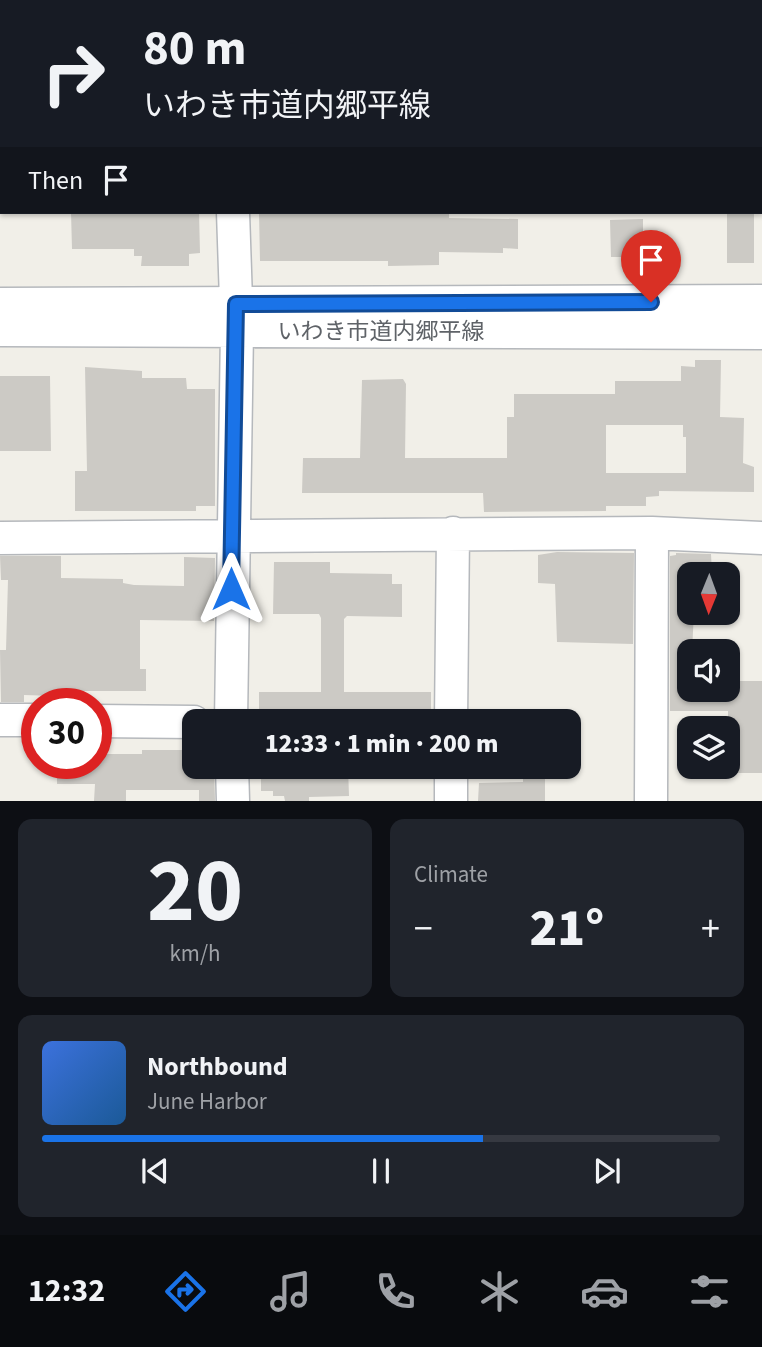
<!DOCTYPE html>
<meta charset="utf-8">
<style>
:root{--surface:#171b24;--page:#20242c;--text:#f1f3f6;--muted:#9ea1a6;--line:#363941;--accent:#1a73e8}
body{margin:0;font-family:"Source Sans 3","Noto Sans JP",sans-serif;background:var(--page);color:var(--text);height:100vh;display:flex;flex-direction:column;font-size:26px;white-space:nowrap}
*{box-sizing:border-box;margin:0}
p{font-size:23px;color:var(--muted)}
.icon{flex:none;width:38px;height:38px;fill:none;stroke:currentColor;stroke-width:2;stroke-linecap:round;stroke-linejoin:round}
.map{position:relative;height:801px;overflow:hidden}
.side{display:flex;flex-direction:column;gap:18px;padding:18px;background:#0d0f14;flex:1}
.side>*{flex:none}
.top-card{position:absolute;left:0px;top:0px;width:763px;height:214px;box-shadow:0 2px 5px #0004;background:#171b24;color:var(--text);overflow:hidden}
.needle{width:46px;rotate:181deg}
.controls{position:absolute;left:677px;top:562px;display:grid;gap:14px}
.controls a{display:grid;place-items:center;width:63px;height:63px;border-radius:14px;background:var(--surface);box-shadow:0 2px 5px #0004;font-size:35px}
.speed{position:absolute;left:21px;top:688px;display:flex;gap:14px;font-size:35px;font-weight:700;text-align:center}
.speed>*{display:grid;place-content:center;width:91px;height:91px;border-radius:50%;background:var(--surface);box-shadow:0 2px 5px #0004;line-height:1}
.speed .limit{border:10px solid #d22;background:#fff;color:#111}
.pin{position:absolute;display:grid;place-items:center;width:60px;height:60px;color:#fff;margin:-72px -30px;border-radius:50% 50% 50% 0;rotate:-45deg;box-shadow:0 0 7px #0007}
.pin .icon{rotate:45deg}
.me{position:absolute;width:77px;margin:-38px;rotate:0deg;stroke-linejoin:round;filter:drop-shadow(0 0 5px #0008)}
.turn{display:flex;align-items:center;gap:24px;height:147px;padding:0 28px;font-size:32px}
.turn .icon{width:91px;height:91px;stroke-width:2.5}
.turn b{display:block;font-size:49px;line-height:60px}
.then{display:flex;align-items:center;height:66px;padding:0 28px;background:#0003;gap:14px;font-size:26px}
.big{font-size:52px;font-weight:800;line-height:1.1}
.side .widget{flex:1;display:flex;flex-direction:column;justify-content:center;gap:10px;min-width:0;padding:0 24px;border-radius:14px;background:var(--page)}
.side .dial{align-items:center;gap:0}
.dial b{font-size:91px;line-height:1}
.song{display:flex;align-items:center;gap:21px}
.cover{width:84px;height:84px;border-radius:10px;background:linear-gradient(135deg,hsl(220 70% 55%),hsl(210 70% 35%))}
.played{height:7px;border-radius:4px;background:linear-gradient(90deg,var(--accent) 65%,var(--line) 65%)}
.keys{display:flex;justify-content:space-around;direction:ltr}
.heat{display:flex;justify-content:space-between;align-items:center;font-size:38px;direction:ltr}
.side .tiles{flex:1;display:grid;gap:18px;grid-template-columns:1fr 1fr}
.widget:last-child{grid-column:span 2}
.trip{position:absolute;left:182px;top:709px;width:399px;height:70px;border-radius:14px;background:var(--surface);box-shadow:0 2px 5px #0004;font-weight:800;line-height:70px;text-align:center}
.dock{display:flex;height:112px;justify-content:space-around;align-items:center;background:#090b0e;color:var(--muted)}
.dock .icon{width:49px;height:49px}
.dock .on{color:var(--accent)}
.dock b{font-size:32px;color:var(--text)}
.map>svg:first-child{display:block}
.building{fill:#cccac5;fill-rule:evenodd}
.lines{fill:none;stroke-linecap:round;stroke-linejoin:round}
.minor-casing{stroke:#b5b8bc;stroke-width:35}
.minor{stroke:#fff;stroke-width:32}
.route-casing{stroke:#114b97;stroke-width:18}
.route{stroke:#1a73e8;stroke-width:12}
.labels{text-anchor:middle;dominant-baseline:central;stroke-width:6;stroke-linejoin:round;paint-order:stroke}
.street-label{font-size:23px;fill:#5f6368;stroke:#fff}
</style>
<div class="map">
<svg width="762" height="801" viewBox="0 0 762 801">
<rect width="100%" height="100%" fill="#f1efe8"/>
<!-- building -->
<path class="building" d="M 71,212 L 199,212 L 200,253 L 189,254 L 189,266 L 141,266 L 142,256 L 134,256 L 134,249 L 72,249 Z
M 259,212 L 449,212 L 449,218 L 518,219 L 518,249 L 503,248 L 503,253 L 439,252 L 439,265 L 388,266 L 388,261 L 260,261 Z
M 727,213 L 754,214 L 754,263 L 727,263 Z
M 643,219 L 643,257 L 611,257 L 610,220 Z
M 695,360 L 721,360 L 720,417 L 744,418 L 743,463 L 754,467 L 754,492 L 659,491 L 659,496 L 646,497 L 646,506 L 606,506 L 606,511 L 484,512 L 483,493 L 302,493 L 303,458 L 360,458 L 362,380 L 403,379 L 406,384 L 405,458 L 507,458 L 507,417 L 514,417 L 514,394 L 615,394 L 615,381 L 681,381 L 681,366 L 695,367 ZM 606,425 L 683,425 L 683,437 L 686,437 L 686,473 L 606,473 Z
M 85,367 L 142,371 L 142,378 L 186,378 L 187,389 L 215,389 L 215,506 L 196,506 L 196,511 L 75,511 L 75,471 L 87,471 Z
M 0,376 L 50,376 L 51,451 L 0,451 Z
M 557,552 L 634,553 L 633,644 L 557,642 L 555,584 L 538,583 L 538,555 Z
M 676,553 L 711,554 L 712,574 L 690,574 L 690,612 L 694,612 L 690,690 L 728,690 L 728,681 L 762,681 L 762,773 L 728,773 L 728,711 L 670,711 L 670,556 L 676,555 Z
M 0,556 L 61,556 L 61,578 L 123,579 L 123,583 L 134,585 L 184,586 L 184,557 L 215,558 L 214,621 L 140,620 L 140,669 L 146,669 L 146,691 L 70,691 L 55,692 L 55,696 L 24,695 L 24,702 L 1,702 L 0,650 L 6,650 L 8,580 L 1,580 Z
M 274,562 L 330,562 L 330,573 L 392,574 L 392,584 L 402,584 L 402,617 L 347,616 L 344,619 L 344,692 L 431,692 L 431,721 L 259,721 L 259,692 L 321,692 L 321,618 L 319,614 L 273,614 Z
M 142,750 L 194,750 L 194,766 L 214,766 L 215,801 L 199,801 L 199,790 L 126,790 L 126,801 L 94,801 L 95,784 L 57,784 L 57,763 L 96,763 L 96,754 L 142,754 Z
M 261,767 L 348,767 L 349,796 L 309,797 L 309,801 L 285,801 L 284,796 L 273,796 L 273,791 L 261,791 Z
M 523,773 L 545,773 L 545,801 L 478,801 L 479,783 L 523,782 Z"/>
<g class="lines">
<!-- minor casing -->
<g class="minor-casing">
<path id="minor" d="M 231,0 L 231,2
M 706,0 L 709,2
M 761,39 L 762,40
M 761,143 L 762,143
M 0,304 L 762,301
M 0,330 L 762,333
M 0,538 L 652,533 L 762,538
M 0,720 L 37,720
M 96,721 L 194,722
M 231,721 L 237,330 L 233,212
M 451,721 L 453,533
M 232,766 L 233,801
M 451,801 L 451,766
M 651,801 L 652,533"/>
</g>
<!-- minor -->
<use href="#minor" class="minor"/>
</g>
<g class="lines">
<!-- route casing -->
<g class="route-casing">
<path id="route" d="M 231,589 L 236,304 L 651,302"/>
</g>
<!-- route -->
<use href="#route" class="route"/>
</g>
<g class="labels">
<!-- street labels -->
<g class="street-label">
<text x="381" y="331">いわき市道内郷平線</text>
</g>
</g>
</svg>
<div class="controls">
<a><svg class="needle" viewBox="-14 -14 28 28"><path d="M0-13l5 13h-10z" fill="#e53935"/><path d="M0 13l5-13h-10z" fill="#9ea1a6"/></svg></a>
<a><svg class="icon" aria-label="sound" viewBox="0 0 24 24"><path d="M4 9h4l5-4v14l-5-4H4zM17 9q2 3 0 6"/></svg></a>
<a><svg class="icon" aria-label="layers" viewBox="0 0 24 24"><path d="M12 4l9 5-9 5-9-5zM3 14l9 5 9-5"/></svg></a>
</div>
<div class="speed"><div class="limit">30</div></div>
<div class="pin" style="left:651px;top:302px;background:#d93025"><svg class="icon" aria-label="arrive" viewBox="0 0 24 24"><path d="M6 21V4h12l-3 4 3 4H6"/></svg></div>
<svg class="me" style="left:231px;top:589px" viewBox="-20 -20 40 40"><path d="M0-17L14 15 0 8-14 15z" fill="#1a73e8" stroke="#fff" stroke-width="4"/></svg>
<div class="trip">12:33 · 1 min · 200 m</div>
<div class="top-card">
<div class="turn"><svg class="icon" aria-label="right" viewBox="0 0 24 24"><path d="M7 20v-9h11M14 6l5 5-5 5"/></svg><div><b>80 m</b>いわき市道内郷平線</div></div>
<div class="then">Then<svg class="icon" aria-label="arrive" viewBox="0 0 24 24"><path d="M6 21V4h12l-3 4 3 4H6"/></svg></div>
</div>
</div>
<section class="side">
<div class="tiles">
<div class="widget dial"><b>20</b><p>km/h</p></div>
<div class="widget"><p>Climate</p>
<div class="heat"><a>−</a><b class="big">21°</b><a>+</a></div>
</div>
<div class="widget">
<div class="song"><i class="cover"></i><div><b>Northbound</b><p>June Harbor</p></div></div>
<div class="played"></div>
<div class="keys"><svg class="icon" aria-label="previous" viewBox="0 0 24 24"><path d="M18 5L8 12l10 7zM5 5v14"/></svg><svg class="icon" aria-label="pause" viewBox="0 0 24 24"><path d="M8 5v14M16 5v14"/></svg><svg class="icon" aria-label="next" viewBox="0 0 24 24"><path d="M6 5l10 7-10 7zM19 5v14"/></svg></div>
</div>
</div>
</section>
<nav class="dock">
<b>12:32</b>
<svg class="icon on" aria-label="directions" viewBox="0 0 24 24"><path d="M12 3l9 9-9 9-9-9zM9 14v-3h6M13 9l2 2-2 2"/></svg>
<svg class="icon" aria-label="music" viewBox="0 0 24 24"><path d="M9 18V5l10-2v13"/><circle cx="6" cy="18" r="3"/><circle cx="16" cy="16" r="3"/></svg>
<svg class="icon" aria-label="phone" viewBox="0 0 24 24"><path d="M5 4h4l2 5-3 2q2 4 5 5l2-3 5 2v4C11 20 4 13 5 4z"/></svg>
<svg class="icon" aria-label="climate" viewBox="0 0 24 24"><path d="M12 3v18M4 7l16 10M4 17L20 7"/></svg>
<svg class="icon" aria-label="car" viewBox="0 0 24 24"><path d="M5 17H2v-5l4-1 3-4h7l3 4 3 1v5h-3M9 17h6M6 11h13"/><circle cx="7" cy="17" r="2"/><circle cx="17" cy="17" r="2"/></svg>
<svg class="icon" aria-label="filters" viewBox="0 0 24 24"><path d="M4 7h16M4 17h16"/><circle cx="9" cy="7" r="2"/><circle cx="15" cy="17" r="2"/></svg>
</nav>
